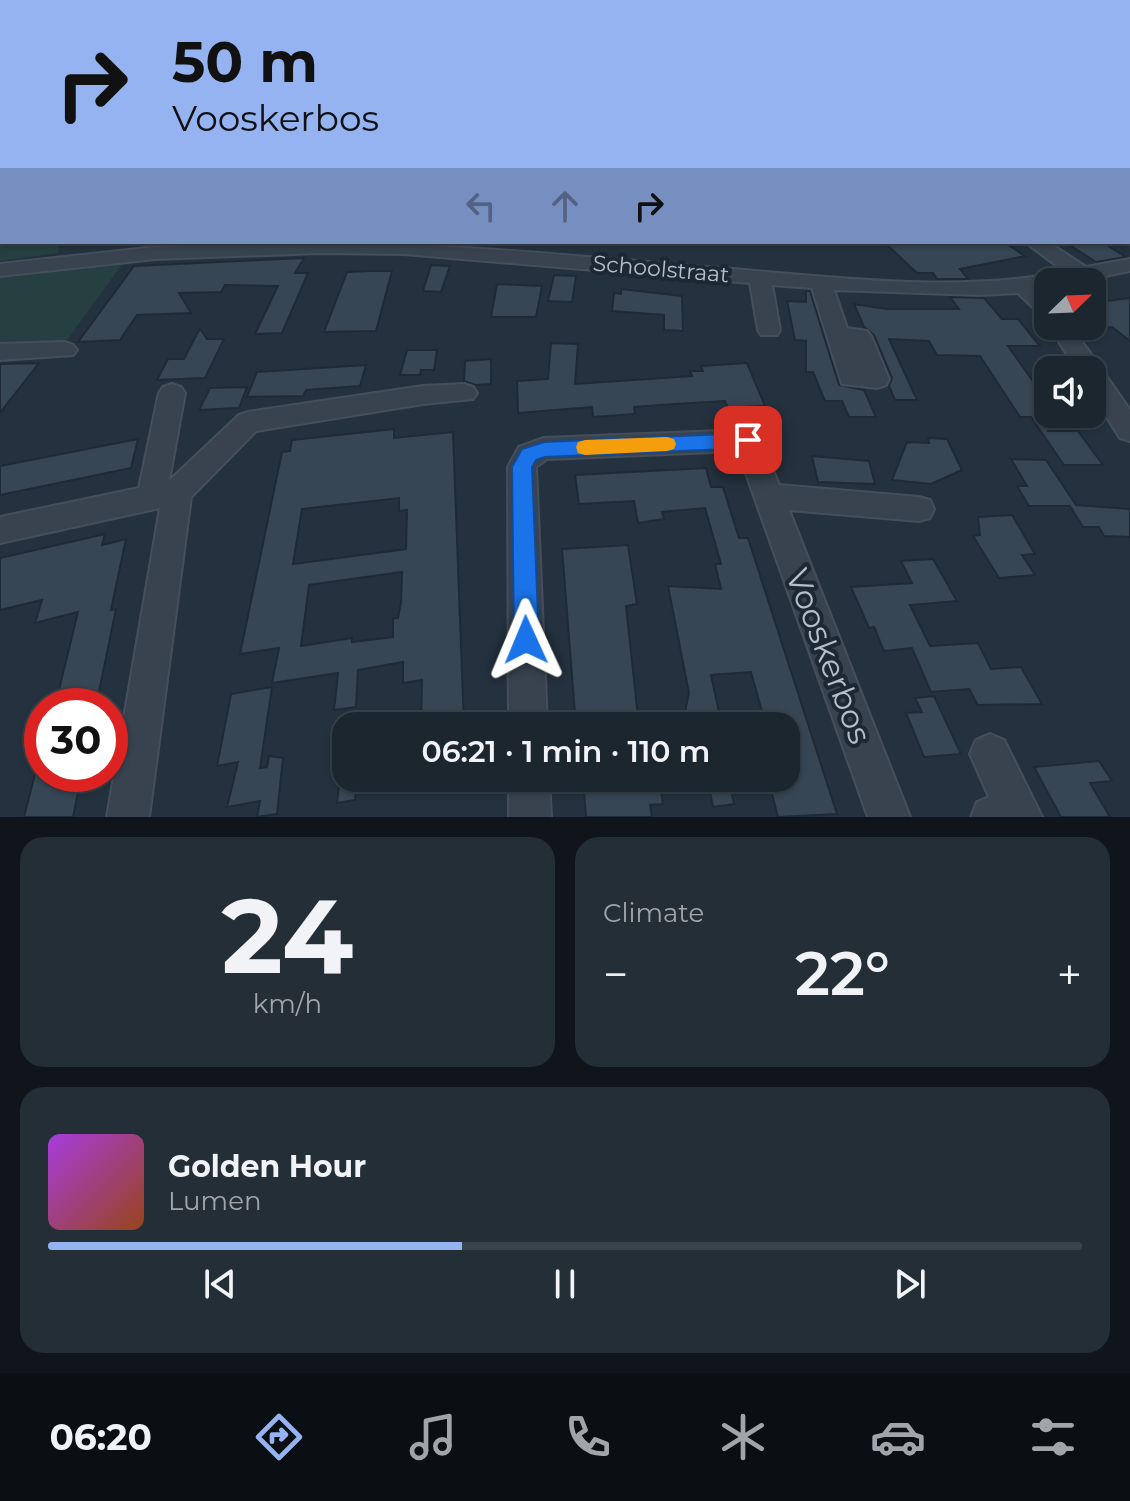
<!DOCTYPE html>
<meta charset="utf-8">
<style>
:root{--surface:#1b262f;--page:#242e37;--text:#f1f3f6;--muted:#a0a5aa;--line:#39434b;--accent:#95b2f1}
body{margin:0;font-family:Montserrat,sans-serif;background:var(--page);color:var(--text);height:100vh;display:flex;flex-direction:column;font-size:30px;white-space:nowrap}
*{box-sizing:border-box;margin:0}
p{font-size:26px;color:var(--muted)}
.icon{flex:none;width:44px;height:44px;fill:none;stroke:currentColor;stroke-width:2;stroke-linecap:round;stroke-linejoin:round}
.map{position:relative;height:817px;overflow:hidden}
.panel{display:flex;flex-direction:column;gap:20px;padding:20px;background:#0f151a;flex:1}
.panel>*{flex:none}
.hud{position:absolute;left:0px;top:0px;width:1130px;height:244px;box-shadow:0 2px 6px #0004,0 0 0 2px var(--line);background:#95b2f1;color:#111;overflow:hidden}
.needle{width:52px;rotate:67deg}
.tools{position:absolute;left:1034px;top:268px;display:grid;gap:16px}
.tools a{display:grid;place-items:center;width:72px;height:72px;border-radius:16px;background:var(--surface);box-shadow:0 2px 6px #0004,0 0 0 2px var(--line);font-size:40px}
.speed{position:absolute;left:24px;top:688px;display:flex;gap:16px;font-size:40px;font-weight:700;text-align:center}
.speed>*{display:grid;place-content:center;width:104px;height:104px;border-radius:50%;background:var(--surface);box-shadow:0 2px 6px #0004,0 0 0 2px var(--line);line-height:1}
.speed .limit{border:12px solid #d22;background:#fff;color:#111}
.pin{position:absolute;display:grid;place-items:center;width:68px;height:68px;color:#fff;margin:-34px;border-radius:16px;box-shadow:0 4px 12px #0006}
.me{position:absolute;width:88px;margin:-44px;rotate:359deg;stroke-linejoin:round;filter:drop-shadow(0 0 6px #0008)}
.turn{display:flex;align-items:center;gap:28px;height:168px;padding:0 40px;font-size:36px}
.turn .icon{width:104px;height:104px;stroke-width:2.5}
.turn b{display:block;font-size:56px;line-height:68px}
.lanes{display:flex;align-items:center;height:76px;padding:0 40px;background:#0003;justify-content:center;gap:40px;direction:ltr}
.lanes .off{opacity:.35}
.big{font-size:60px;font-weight:600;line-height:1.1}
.panel .card{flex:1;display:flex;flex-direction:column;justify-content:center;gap:12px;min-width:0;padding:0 28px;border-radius:24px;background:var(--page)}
.panel .dial{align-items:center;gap:0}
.dial b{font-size:104px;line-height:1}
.song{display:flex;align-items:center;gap:24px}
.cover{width:96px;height:96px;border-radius:12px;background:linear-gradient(135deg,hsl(280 70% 55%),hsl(20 70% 35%))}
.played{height:8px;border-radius:4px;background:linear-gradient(90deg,var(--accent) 40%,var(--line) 40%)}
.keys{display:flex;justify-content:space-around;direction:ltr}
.heat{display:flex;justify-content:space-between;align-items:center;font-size:44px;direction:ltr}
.panel .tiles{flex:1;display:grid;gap:20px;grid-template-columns:1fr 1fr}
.card:last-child{grid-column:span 2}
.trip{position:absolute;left:332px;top:712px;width:468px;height:80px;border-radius:24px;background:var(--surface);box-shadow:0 2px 6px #0004,0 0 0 2px var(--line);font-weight:600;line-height:80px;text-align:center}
.tab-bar{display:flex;height:128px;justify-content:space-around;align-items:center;background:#0b0f13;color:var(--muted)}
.tab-bar .icon{width:56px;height:56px}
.tab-bar .on{color:var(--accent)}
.tab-bar b{font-size:36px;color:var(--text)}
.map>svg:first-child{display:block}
.green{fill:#263f40}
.building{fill:#364655;stroke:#1f2a36;stroke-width:2;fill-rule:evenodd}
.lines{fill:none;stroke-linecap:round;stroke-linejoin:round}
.minor-casing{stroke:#454f5b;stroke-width:4}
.major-casing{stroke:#454f5b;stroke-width:4}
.minor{fill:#38434f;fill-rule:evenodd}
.major{fill:#56626f;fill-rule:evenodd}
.route{fill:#1a73e8;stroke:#114b97;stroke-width:2}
.slow{fill:#f59e0b}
.labels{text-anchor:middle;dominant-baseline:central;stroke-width:8;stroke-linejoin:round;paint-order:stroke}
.far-street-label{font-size:22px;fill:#b5beca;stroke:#1d2834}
.near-street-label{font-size:32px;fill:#b5beca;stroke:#1d2834}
</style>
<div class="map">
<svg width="1130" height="817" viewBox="0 0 1130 817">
<rect width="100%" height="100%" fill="#24323f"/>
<!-- green -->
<path class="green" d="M 0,209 L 2,242 L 60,242 L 58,253 L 0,261 Z
M 125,260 L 65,343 L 0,345 L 0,275 Z"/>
<!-- building -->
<path class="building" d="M 884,242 L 1004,242 L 1025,256 L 960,269 L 968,279 L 937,279 L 933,273 L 917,273 Z
M 1065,242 L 1102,242 L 1126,257 L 1096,262 Z
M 304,258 L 295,273 L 308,273 L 282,333 L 255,334 L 278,286 L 225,285 L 221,292 L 179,293 L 191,313 L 137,315 L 120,340 L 78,342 L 134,266 Z
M 431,265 L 450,266 L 441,292 L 423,291 Z
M 369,271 L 392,271 L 376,331 L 324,332 L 347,272 Z
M 554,275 L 576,276 L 572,302 L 548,301 Z
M 497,284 L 542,286 L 536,317 L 491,317 Z
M 621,289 L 682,296 L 683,331 L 664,330 L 664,315 L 612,311 L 614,293 L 621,294 Z
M 806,291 L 810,291 L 839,385 L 864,390 L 876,417 L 849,417 L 842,401 L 825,401 L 813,372 L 806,372 L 806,341 L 795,340 L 787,301 L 806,302 Z
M 950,297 L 984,298 L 1002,319 L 1018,319 L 1040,346 L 1008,346 L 1042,394 L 1048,394 L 1048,431 L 1078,431 L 1103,465 L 1064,465 L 1031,417 L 1020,417 L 980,356 L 937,355 L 929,341 L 889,339 L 917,400 L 895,400 L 889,386 L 892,378 L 874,335 L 864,327 L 854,304 L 887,309 L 959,309 Z
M 1130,298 L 1130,341 L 1112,327 L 1102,328 L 1092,321 L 1092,303 Z
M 200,328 L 207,339 L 224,339 L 205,378 L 157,380 L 168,359 L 184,359 Z
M 551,343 L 578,344 L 575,384 L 692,376 L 690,371 L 703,371 L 701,366 L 747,363 L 765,406 L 728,408 L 725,401 L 675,404 L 634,407 L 635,414 L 593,417 L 592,407 L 518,413 L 517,381 L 548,379 Z
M 407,350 L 437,350 L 434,370 L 421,370 L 420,375 L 400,375 Z
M 491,359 L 491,384 L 475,385 L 464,381 L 465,361 Z
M 39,363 L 0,413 L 0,364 Z
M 366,365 L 360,386 L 306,390 L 303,396 L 247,397 L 257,372 Z
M 247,387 L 239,408 L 199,410 L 210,388 Z
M 394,429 L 394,438 L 453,432 L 464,726 L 421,726 L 422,680 L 403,683 L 403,662 L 358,670 L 356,707 L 334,710 L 338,673 L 272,683 L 279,648 L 240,654 L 282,452 L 290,451 L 292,440 ZM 399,498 L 399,511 L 407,510 L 406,549 L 293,564 L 302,509 ZM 402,572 L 401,603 L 398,618 L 393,619 L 393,637 L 352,642 L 352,638 L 301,646 L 309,585 Z
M 928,438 L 947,439 L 962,470 L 931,484 L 892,480 L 907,442 L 929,443 Z
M 138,439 L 131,468 L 0,495 L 0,466 Z
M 812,456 L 869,461 L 875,484 L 818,482 Z
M 1011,459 L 1046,460 L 1076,505 L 1130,509 L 1130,537 L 1104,536 L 1099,527 L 1083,527 L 1070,506 L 1029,506 L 1017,486 L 1027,486 Z
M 706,468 L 711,487 L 723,487 L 739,538 L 748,538 L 837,814 L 778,817 L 768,778 L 786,778 L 786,726 L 766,726 L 751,672 L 711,675 L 722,726 L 682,726 L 689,693 L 668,586 L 721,589 L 715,564 L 721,564 L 705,508 L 662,512 L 664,519 L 638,523 L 634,501 L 579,504 L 575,475 Z
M 1012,515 L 1035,554 L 1022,555 L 1035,575 L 999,578 L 973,536 L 980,535 L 978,517 Z
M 105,534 L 102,545 L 126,539 L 111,610 L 116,609 L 96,706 L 55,706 L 78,612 L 35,623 L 42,600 L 0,610 L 0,558 Z
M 628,545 L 637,604 L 626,606 L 639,726 L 576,726 L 562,549 Z
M 933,559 L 957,601 L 910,605 L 930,646 L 978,643 L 991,669 L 1021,667 L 1042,704 L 978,705 L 969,689 L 931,692 L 912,648 L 884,651 L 874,627 L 869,628 L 851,587 L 912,583 L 901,561 Z
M 272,687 L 260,768 L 267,767 L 269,756 L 283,758 L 277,814 L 257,817 L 260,801 L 227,807 L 238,762 L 217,766 L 231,694 Z
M 934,696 L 961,754 L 924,757 L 906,713 L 922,712 L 915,698 Z
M 343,746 L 346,746 L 346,778 L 357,778 L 355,800 L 337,803 Z
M 1099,761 L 1112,781 L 1090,783 L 1110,817 L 1061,817 L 1034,767 Z
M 35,774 L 82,774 L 73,817 L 24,817 Z
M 583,778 L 626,778 L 627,788 L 660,785 L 663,804 L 650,805 L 652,817 L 586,817 Z
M 729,781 L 734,804 L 713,807 L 708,783 Z"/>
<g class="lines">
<!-- minor casing -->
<g class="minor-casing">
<path id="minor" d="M 1128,123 L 1130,123 L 1130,128 L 1128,128 Z
M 296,242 C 446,242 595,258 744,270 C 851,279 959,292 1065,272 L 1025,242 L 1048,242 L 1086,267 L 1130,259 L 1130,271 L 1075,282 L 1048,282 L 1048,287 L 1039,289 L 1048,297 L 1048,316 L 1040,314 L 1018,293 L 979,295 L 834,290 L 847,328 L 867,331 L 871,336 L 889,379 L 886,385 L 877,388 L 842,384 L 812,288 L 772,285 L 780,330 L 777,335 L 761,335 L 758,330 L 750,283 L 404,254 L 320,253 L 155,259 L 0,276 L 0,264 L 155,247 Z
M 1048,325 L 1071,326 L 1130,410 L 1130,441 L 1120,438 L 1092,394 L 1092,370 L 1077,370 Z
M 65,342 L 73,345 L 77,350 L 73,355 L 0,360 L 0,344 Z
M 172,384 L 181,387 L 185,393 L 169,481 L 239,415 L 248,412 L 423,386 L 464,384 L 473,387 L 477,393 L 473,399 L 423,404 L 256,431 L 191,497 L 149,817 L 107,817 L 160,508 L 0,543 L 0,517 L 139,488 L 159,393 L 163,387 Z
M 748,430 L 758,433 L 779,485 L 919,497 L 930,500 L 934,509 L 930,518 L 919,521 L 789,510 L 910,817 L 868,817 L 738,451 L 547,459 L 536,467 L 547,726 L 509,726 L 508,467 L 519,447 L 544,438 Z
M 990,734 L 1004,740 L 1042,817 L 971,817 L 977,802 L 989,797 L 970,754 L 976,740 Z
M 509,778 L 549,778 L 551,817 L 509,817 Z"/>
</g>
<!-- major casing -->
<g class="major-casing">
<path id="major" d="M 2,150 L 2,162 L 0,163 L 0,151 Z"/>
</g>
<!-- minor -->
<use href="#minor" class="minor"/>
<!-- major -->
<use href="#major" class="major"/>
</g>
<!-- sky -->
<linearGradient id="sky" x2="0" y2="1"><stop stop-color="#141c23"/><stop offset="0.52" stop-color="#3f4f63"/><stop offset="1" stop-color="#3f4f63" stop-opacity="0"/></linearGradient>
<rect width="1130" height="238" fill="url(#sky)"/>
<!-- route -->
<path class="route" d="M 748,433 L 758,440 L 748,448 L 545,457 L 536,460 L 532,467 L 539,640 L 535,648 L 526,652 L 517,648 L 514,640 L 512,467 L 522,449 L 544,442 Z"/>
<!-- slow -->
<path class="slow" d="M 667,437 L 674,439 L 676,444 L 674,449 L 667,451 L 585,455 L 578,453 L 576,447 L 578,442 L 585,440 Z"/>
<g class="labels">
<!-- far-street labels -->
<g class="far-street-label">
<text transform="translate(661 269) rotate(5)">Schoolstraat</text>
</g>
<!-- near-street labels -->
<g class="near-street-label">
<text transform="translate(829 656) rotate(69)">Vooskerbos</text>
</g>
</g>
</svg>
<div class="tools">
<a><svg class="needle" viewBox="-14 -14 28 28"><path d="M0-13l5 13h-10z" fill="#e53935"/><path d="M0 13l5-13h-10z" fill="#a0a5aa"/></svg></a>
<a><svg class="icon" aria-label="sound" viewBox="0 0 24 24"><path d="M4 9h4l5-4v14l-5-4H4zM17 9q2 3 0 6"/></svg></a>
</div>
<div class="speed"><div class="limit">30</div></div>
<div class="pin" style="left:748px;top:440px;background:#d93025"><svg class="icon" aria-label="arrive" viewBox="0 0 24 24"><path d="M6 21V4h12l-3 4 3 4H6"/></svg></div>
<svg class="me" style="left:526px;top:640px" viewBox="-20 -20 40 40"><path d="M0-17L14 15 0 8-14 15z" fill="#1a73e8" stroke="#fff" stroke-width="4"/></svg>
<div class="trip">06:21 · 1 min · 110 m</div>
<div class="hud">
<div class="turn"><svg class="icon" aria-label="right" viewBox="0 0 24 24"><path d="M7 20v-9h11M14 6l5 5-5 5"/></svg><div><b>50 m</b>Vooskerbos</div></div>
<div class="lanes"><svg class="icon off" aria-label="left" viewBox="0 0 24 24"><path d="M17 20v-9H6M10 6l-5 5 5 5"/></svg><svg class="icon off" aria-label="ahead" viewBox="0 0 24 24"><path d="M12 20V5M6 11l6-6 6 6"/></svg><svg class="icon" aria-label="right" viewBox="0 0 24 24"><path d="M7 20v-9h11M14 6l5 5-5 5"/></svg></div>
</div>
</div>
<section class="panel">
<div class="tiles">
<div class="card dial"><b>24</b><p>km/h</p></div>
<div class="card"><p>Climate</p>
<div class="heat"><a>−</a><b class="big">22°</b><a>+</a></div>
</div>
<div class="card">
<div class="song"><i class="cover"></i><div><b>Golden Hour</b><p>Lumen</p></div></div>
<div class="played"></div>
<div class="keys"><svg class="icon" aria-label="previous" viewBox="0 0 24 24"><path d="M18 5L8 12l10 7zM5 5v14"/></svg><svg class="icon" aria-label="pause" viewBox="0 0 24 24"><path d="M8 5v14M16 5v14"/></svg><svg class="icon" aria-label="next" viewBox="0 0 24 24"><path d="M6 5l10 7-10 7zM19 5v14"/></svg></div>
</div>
</div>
</section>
<nav class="tab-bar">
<b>06:20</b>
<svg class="icon on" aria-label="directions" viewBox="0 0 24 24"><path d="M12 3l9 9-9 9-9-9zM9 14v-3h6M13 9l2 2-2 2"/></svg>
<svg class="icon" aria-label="music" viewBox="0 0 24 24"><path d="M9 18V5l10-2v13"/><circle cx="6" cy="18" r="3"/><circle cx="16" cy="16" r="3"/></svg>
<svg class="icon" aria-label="phone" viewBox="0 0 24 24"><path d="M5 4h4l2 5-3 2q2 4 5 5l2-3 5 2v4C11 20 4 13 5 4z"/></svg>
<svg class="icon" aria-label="climate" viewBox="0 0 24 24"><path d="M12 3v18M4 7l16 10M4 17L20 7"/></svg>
<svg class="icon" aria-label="car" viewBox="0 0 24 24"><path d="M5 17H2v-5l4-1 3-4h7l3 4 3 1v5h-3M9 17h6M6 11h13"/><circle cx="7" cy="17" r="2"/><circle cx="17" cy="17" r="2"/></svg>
<svg class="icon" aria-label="filters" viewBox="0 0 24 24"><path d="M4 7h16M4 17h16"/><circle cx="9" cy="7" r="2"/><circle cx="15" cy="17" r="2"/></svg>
</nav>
